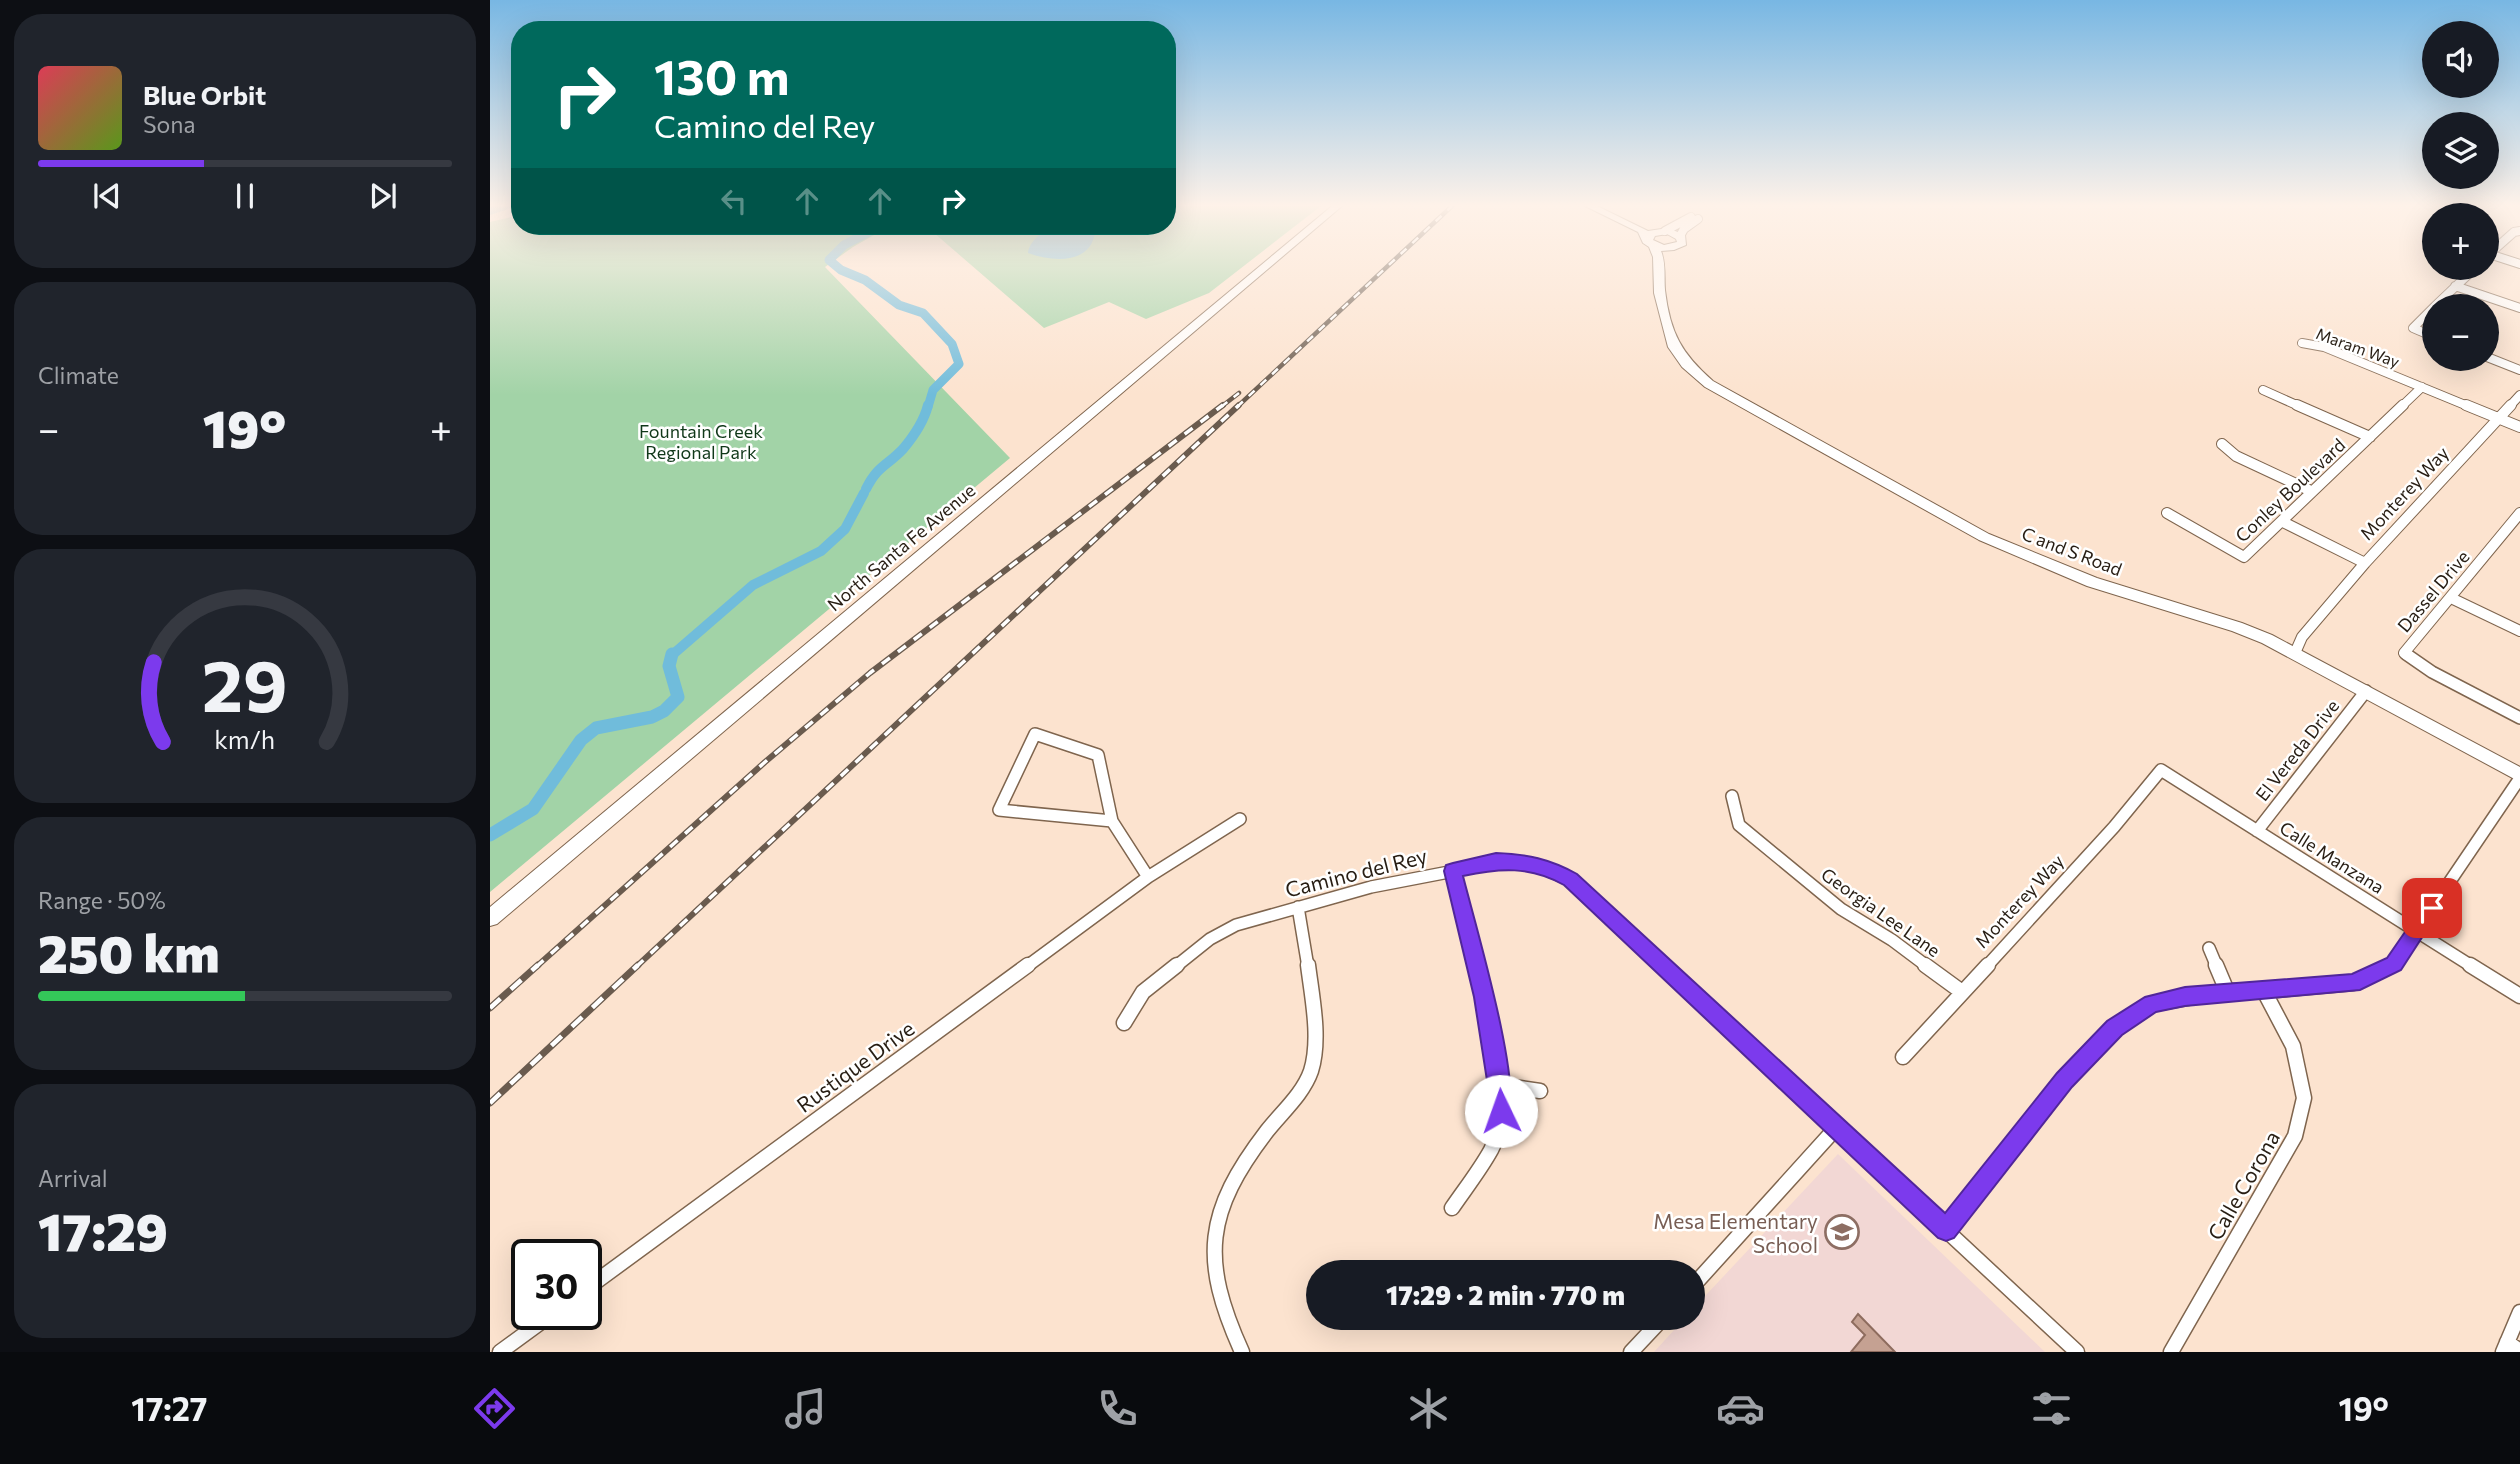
<!DOCTYPE html>
<meta charset="utf-8">
<style>
:root{--surface:#171b24;--page:#20242c;--text:#f1f3f6;--muted:#9ea1a6;--line:#363941;--accent:#7c3aed}
body{margin:0;font-family:Commissioner,sans-serif;background:var(--page);color:var(--text);height:100vh;display:flex;flex-direction:column;font-size:26px;white-space:nowrap}
*{box-sizing:border-box;margin:0}
p{font-size:23px;color:var(--muted)}
.icon{flex:none;width:38px;height:38px;fill:none;stroke:currentColor;stroke-width:2;stroke-linecap:round;stroke-linejoin:round}
.map{position:relative;flex:1;overflow:hidden}
.side{display:flex;flex-direction:column;gap:14px;padding:14px;background:#0d0f14;width:490px}
.side>*{flex:none}
.top-card{position:absolute;left:21px;top:21px;width:665px;height:214px;border-radius:28px;box-shadow:0 7px 28px #0002;background:#00695c;color:#fff;overflow:hidden}
.tools{position:absolute;left:1932px;top:21px;display:grid;gap:14px}
.tools a{display:grid;place-items:center;width:77px;height:77px;border-radius:50%;background:var(--surface);box-shadow:0 7px 28px #0002;font-size:35px}
.speed{position:absolute;left:21px;top:1239px;display:flex;gap:14px;font-size:35px;font-weight:700;text-align:center}
.speed>*{display:grid;place-content:center;width:91px;height:91px;border-radius:50%;background:var(--surface);box-shadow:0 7px 28px #0002;line-height:1}
.speed .limit{border:4px solid #111;border-radius:10px;background:#fff;color:#111}
.pin{position:absolute;display:grid;place-items:center;width:60px;height:60px;color:#fff;margin:-30px;border-radius:14px;box-shadow:0 4px 10px #0006}
.me{position:absolute;width:77px;margin:-38px;rotate:357deg;stroke-linejoin:round;filter:drop-shadow(0 0 5px #0008)}
.turn{display:flex;align-items:center;gap:24px;height:147px;padding:0 28px;font-size:32px}
.turn .icon{width:91px;height:91px;stroke-width:2.5}
.turn b{display:block;font-size:49px;line-height:60px}
.lanes{display:flex;align-items:center;height:66px;padding:0 28px;background:#0003;justify-content:center;gap:35px;direction:ltr}
.lanes .off{opacity:.35}
.big{font-size:52px;font-weight:800;line-height:1.1}
.side .tile{flex:1;display:flex;flex-direction:column;justify-content:center;gap:10px;min-width:0;padding:0 24px;border-radius:28px;background:var(--page)}
.side .dial{align-items:center;gap:0}
.dial svg{height:182px;overflow:visible;fill:none;stroke:var(--line);stroke-width:7;stroke-linecap:round;text-anchor:middle}
.dial text{fill:var(--text);stroke:none}
.song{display:flex;align-items:center;gap:21px}
.cover{width:84px;height:84px;border-radius:10px;background:linear-gradient(135deg,hsl(350 70% 55%),hsl(90 70% 35%))}
.played{height:7px;border-radius:4px;background:linear-gradient(90deg,var(--accent) 40%,var(--line) 40%)}
.keys{display:flex;justify-content:space-around;direction:ltr}
.heat{display:flex;justify-content:space-between;align-items:center;font-size:38px;direction:ltr}
.charge{height:10px;border-radius:5px;background:linear-gradient(90deg,#34c759 50%,var(--line) 0)}
.trip{position:absolute;left:816px;top:1260px;width:399px;height:70px;border-radius:35px;background:var(--surface);box-shadow:0 7px 28px #0002;font-weight:800;line-height:70px;text-align:center}
.menu{display:flex;height:112px;justify-content:space-around;align-items:center;background:#090b0e;color:var(--muted)}
.menu .icon{width:49px;height:49px}
.menu .selected{color:var(--accent)}
.menu b{font-size:32px;color:var(--text)}
main{display:flex;flex:1;min-height:0}
.map>svg:first-child{display:block}
.education{fill:#f2d7d4}
.green{fill:#a2d3a7}
.water{fill:#70bcdb}
.lines{fill:none;stroke-linecap:round;stroke-linejoin:round}
.canal-far2{stroke:#70bcdb;stroke-width:9}
.canal-far1{stroke:#70bcdb;stroke-width:10}
.canal{stroke:#70bcdb;stroke-width:13}
.river{fill:#70bcdb;fill-rule:evenodd}
.building{fill:#c5a192;stroke:#8e6c5e;stroke-width:2}
.minor-far3-casing{stroke:#7f654e;stroke-width:10}
.minor-far2-casing{stroke:#7f654e;stroke-width:12}
.minor-far1-casing{stroke:#7f654e;stroke-width:14}
.minor-casing{stroke:#7f654e;stroke-width:17}
.secondary-casing{stroke:#7f654e;stroke-width:2}
.minor-far3{stroke:#fff;stroke-width:8}
.minor-far2{stroke:#fff;stroke-width:10}
.minor-far1{stroke:#fff;stroke-width:11}
.minor{stroke:#fff;stroke-width:14}
.secondary{fill:#fff;fill-rule:evenodd}
.rail-far2-casing{stroke:#6a5b4e;stroke-width:4.5}
.rail-far1-casing{stroke:#6a5b4e;stroke-width:6}
.rail-casing{stroke:#6a5b4e;stroke-width:7}
.rail-far2{stroke:#fff;stroke-width:2.5;stroke-dasharray:8;stroke-linecap:butt}
.rail-far1{stroke:#fff;stroke-width:3.5;stroke-dasharray:10;stroke-linecap:butt}
.rail{stroke:#fff;stroke-width:4.5;stroke-dasharray:14;stroke-linecap:butt}
.route{fill:#7c3aed;stroke:#51269a;stroke-width:2}
.labels{text-anchor:middle;dominant-baseline:central;stroke-width:5;stroke-linejoin:round;paint-order:stroke}
.far-street-label{font-size:16px;fill:#271d13;stroke:#fff}
.park-label{font-size:18px;fill:#103819;stroke:#fff}
.street-label{font-size:18px;fill:#271d13;stroke:#fff}
.near-street-label{font-size:21px;fill:#271d13;stroke:#fff}
.near-education-label{font-size:21px;fill:#785e54;stroke:#fff;text-anchor:end}
</style>
<main>
<section class="side">
<div class="tile">
<div class="song"><i class="cover"></i><div><b>Blue Orbit</b><p>Sona</p></div></div>
<div class="played"></div>
<div class="keys"><svg class="icon" aria-label="previous" viewBox="0 0 24 24"><path d="M18 5L8 12l10 7zM5 5v14"/></svg><svg class="icon" aria-label="pause" viewBox="0 0 24 24"><path d="M8 5v14M16 5v14"/></svg><svg class="icon" aria-label="next" viewBox="0 0 24 24"><path d="M6 5l10 7-10 7zM19 5v14"/></svg></div>
</div>
<div class="tile"><p>Climate</p>
<div class="heat"><a>−</a><b class="big">19°</b><a>+</a></div>
</div>
<div class="tile dial"><svg viewBox="0 0 100 80">
<path d="M14 69A42 42 0 1 1 86 69"/>
<path d="M14 69A42 42 0 0 1 10 34" stroke="#7c3aed"/>
<text x="50" y="56" font-size="32" font-weight="700">29</text>
<text x="50" y="72" font-size="11">km/h</text>
</svg></div>
<div class="tile"><p>Range · 50%</p><b class="big">250 km</b><div class="charge"></div></div>
<div class="tile"><p>Arrival</p><b class="big">17:29</b></div>
</section>
<div class="map">
<svg width="2030" height="1352" viewBox="0 0 2030 1352">
<rect width="100%" height="100%" fill="#fce3cf"/>
<!-- education -->
<path class="education" d="M 1348,1154 L 1555,1352 L 1164,1352 L 1195,1318 L 1202,1318 L 1202,1310 Z"/>
<!-- green -->
<path class="green" d="M 677,206 L 831,206 L 719,293 L 656,319 L 619,302 L 554,328 L 436,226 L 677,226 Z
M 30,215 L 30,226 L 400,226 L 363,247 L 335,267 L 520,458 L 0,892 L 0,222 Z"/>
<!-- water -->
<path class="water" d="M 564,226 L 648,226 L 605,230 C 603,265 562,262 538,253 C 539,241 553,231 564,226 Z"/>
<g class="lines">
<!-- canal-far2 -->
<path class="canal-far2" d="M 390,226 L 354,245 L 339,260 L 351,270 L 375,280 L 409,305 L 433,313 L 462,344 L 469,364 L 443,390 L 438,407"/>
<!-- canal-far1 -->
<path class="canal-far1" d="M 376,489 C 388,465 397,466 413,449 C 424,436 434,421 438,405
M 181,656 L 263,585 L 331,551 L 355,529 L 374,493"/>
<!-- canal -->
<path class="canal" d="M 0,835 L 43,809 L 91,740 L 106,728 L 162,717 L 174,711 L 188,697 L 179,666 L 182,654"/>
<!-- river -->
<path class="river" d="M 8,206 L 28,206 L 0,215 L 0,207 Z"/>
</g>
<!-- building -->
<path class="building" d="M 1368,1314 L 1405,1352 L 1361,1352 L 1375,1335 L 1362,1322 Z"/>
<g class="lines">
<!-- minor-far3 casing -->
<g class="minor-far3-casing">
<path id="minor-far3" d="M 1175,231 L 1201,217
M 1190,236 L 1194,229 L 1208,219
M 1999,254 L 2030,264
M 1997,256 L 2024,232 L 2030,231
M 1965,286 L 2030,308
M 1945,306 L 1985,268
M 1944,307 L 1923,328 L 1944,337
M 1812,343 L 1834,347 L 1980,407
M 1997,357 L 2030,370
M 1773,390 L 1811,407
M 1911,407 L 1932,387
M 2019,407 L 2030,395"/>
</g>
<!-- minor-far2 casing -->
<g class="minor-far2-casing">
<path id="minor-far2" d="M 1807,405 L 1880,437
M 1976,405 L 2030,427
M 1732,444 L 1746,456 L 1821,491
M 1677,513 L 1754,557 L 1913,405
M 1793,522 L 1875,563
M 1961,598 L 2030,631
M 1805,653 L 1812,637 L 1875,563 L 2021,405
M 1919,656 L 1914,653 L 2030,513"/>
</g>
<!-- minor-far1 casing -->
<g class="minor-far1-casing">
<path id="minor-far1" d="M 1916,654 L 1942,672 L 2030,718
M 545,734 L 608,755 L 622,821 L 509,810 Z
M 1242,796 L 1249,825 L 1351,909 L 1402,940 L 1438,967
M 622,821 L 658,877
M 1767,831 L 1876,691
M 963,871 L 987,967
M 808,907 L 818,967
M 1719,948 L 1727,967
M 536,967 L 658,877 L 750,819
M 685,967 L 720,939 L 746,925 L 881,887 L 1016,861 L 1044,864 L 1080,880 L 1173,967
M 1496,967 L 1624,827 L 1671,770 L 1983,967
M 1898,967 L 1904,964 L 2030,778"/>
</g>
<!-- minor casing -->
<g class="minor-casing">
<path id="minor" d="M 1171,965 L 1587,1352
M 1435,965 L 1472,992
M 1726,965 L 1737,991
M 1980,965 L 2030,996
M 634,1023 L 653,992 L 687,965
M 1413,1057 L 1498,965
M 1010,1085 L 1050,1091
M 962,1208 C 975,1189 990,1170 1001,1150 C 1024,1105 998,1013 986,965
M 1456,1230 L 1574,1080 L 1625,1028 L 1662,1004 L 1737,991 L 1774,991 L 1863,983 L 1902,965
M 1202,1287 L 1346,1128
M 96,1289 L 538,965
M 2017,1342 L 2030,1351
M 10,1352 L 62,1314
M 752,1352 C 710,1259 715,1212 777,1131 C 792,1112 813,1094 821,1071 C 831,1039 822,997 818,965
M 1141,1352 L 1173,1318
M 1681,1352 L 1805,1136 L 1814,1098 L 1803,1046 L 1774,991
M 2013,1352 L 2030,1312"/>
</g>
<!-- secondary casing -->
<g class="secondary-casing">
<path id="secondary" d="M 842,206 L 852,206 L 7,924 L 0,926 L 0,907 Z
M 1095,206 L 1107,206 L 1158,231 L 1178,228 L 1195,235 L 1196,245 L 1184,250 L 1171,251 C 1176,263 1174,277 1175,290 C 1180,333 1192,354 1223,381 L 1499,534 L 1607,578 L 1752,623 L 1782,635 L 2030,767 L 2030,782 L 1772,643 L 1742,631 L 1597,586 L 1489,540 L 1215,387 L 1192,367 L 1178,347 L 1164,293 L 1163,257 L 1159,247 L 1153,243 L 1148,232 ZM 1177,234 L 1186,239 L 1187,242 L 1174,245 L 1163,240 L 1165,236 Z"/>
</g>
<!-- minor-far3 -->
<use href="#minor-far3" class="minor-far3"/>
<!-- minor-far2 -->
<use href="#minor-far2" class="minor-far2"/>
<!-- minor-far1 -->
<use href="#minor-far1" class="minor-far1"/>
<!-- minor -->
<use href="#minor" class="minor"/>
<!-- secondary -->
<use href="#secondary" class="secondary"/>
<!-- rail-far2 casing -->
<g class="rail-far2-casing">
<path id="rail-far2" d="M 731,407 L 749,393
M 747,407 L 962,206"/>
</g>
<!-- rail-far1 casing -->
<g class="rail-far1-casing">
<path id="rail-far1" d="M 46,967 L 275,762 L 380,673 L 733,405
M 146,967 L 749,405"/>
</g>
<!-- rail casing -->
<g class="rail-casing">
<path id="rail" d="M 0,1008 L 48,965
M 0,1103 L 148,965"/>
</g>
<!-- rail-far2 -->
<use href="#rail-far2" class="rail-far2"/>
<!-- rail-far1 -->
<use href="#rail-far1" class="rail-far1"/>
<!-- rail -->
<use href="#rail" class="rail"/>
</g>
<!-- sky -->
<linearGradient id="sky" x2="0" y2="1"><stop stop-color="#78b7e3"/><stop offset="0.52" stop-color="#fef2e9"/><stop offset="1" stop-color="#fef2e9" stop-opacity="0"/></linearGradient>
<rect width="2030" height="395" fill="url(#sky)"/>
<!-- route -->
<path class="route" d="M 1006,853 C 1037,854 1060,859 1087,874 L 1455,1213 L 1567,1073 L 1617,1021 L 1655,997 L 1695,987 L 1862,974 L 1897,958 L 1935,903 L 1942,900 L 1948,903 L 1951,908 L 1911,970 L 1870,990 L 1695,1006 L 1666,1012 L 1632,1035 L 1582,1087 L 1464,1238 L 1456,1241 L 1448,1238 L 1074,885 C 1040,866 1010,868 973,876 C 984,920 1033,1084 1018,1119 L 1011,1122 L 1003,1119 L 984,997 L 954,871 L 956,865 L 963,863 Z"/>
<!-- icons -->
<defs>
<g id="school-ring" transform="scale(1.75)"><circle r="9.5" fill="#fff" stroke="#8d6e63" stroke-width="1.5"/><path d="M0-5L7-2L0 1L-7-2ZM-4 1L0 2.5L4 1V4Q0 6-4 4Z" fill="#8d6e63"/></g>
</defs>
<g fill-rule="evenodd">
<use href="#school-ring" x="1352" y="1232"/>
</g>
<g class="labels">
<!-- far-street labels -->
<g class="far-street-label">
<text transform="translate(1868 347) rotate(20)">Maram Way</text>
</g>
<!-- park labels -->
<g class="park-label">
<text x="211" y="431">Fountain Creek<tspan x="211" dy="21">Regional Park</tspan></text>
</g>
<!-- street labels -->
<g class="street-label">
<text transform="translate(1800 490) rotate(-43)">Conley Boulevard</text>
<text transform="translate(1914 493) rotate(-47)">Monterey Way</text>
<text transform="translate(411 547) rotate(-40)">North Santa Fe Avenue</text>
<text transform="translate(1582 551) rotate(21)">C and S Road</text>
<text transform="translate(1943 591) rotate(-50)">Dassel Drive</text>
<text transform="translate(1807 750) rotate(-52)">El Vereda Drive</text>
<text transform="translate(1842 857) rotate(32)">Calle Manzana</text>
<text transform="translate(1529 901) rotate(-47)">Monterey Way</text>
<text transform="translate(1391 912) rotate(35)">Georgia Lee Lane</text>
</g>
<!-- near-street labels -->
<g class="near-street-label">
<text transform="translate(866 872) rotate(-14)">Camino del Rey</text>
<text transform="translate(365 1066) rotate(-36)">Rustique Drive</text>
<text transform="translate(1753 1185) rotate(-60)">Calle Corona</text>
</g>
<!-- near-education labels -->
<g class="near-education-label">
<text x="1328" y="1220">Mesa Elementary<tspan x="1328" dy="24">School</tspan></text>
</g>
</g>
</svg>
<div class="tools">
<a><svg class="icon" aria-label="sound" viewBox="0 0 24 24"><path d="M4 9h4l5-4v14l-5-4H4zM17 9q2 3 0 6"/></svg></a>
<a><svg class="icon" aria-label="layers" viewBox="0 0 24 24"><path d="M12 4l9 5-9 5-9-5zM3 14l9 5 9-5"/></svg></a>
<a>+</a>
<a>−</a>
</div>
<div class="speed"><div class="limit">30</div></div>
<div class="pin" style="left:1942px;top:908px;background:#d93025"><svg class="icon" aria-label="arrive" viewBox="0 0 24 24"><path d="M6 21V4h12l-3 4 3 4H6"/></svg></div>
<svg class="me" style="left:1011px;top:1111px" viewBox="-20 -20 40 40"><circle r="19" fill="#fff"/><path d="M0-13L10 11 0 6-10 11z" fill="#7c3aed"/></svg>
<div class="trip">17:29 · 2 min · 770 m</div>
<div class="top-card">
<div class="turn"><svg class="icon" aria-label="right" viewBox="0 0 24 24"><path d="M7 20v-9h11M14 6l5 5-5 5"/></svg><div><b>130 m</b>Camino del Rey</div></div>
<div class="lanes"><svg class="icon off" aria-label="left" viewBox="0 0 24 24"><path d="M17 20v-9H6M10 6l-5 5 5 5"/></svg><svg class="icon off" aria-label="ahead" viewBox="0 0 24 24"><path d="M12 20V5M6 11l6-6 6 6"/></svg><svg class="icon off" aria-label="ahead" viewBox="0 0 24 24"><path d="M12 20V5M6 11l6-6 6 6"/></svg><svg class="icon" aria-label="right" viewBox="0 0 24 24"><path d="M7 20v-9h11M14 6l5 5-5 5"/></svg></div>
</div>
</div>
</main>
<nav class="menu">
<b>17:27</b>
<svg class="icon selected" aria-label="directions" viewBox="0 0 24 24"><path d="M12 3l9 9-9 9-9-9zM9 14v-3h6M13 9l2 2-2 2"/></svg>
<svg class="icon" aria-label="music" viewBox="0 0 24 24"><path d="M9 18V5l10-2v13"/><circle cx="6" cy="18" r="3"/><circle cx="16" cy="16" r="3"/></svg>
<svg class="icon" aria-label="phone" viewBox="0 0 24 24"><path d="M5 4h4l2 5-3 2q2 4 5 5l2-3 5 2v4C11 20 4 13 5 4z"/></svg>
<svg class="icon" aria-label="climate" viewBox="0 0 24 24"><path d="M12 3v18M4 7l16 10M4 17L20 7"/></svg>
<svg class="icon" aria-label="car" viewBox="0 0 24 24"><path d="M5 17H2v-5l4-1 3-4h7l3 4 3 1v5h-3M9 17h6M6 11h13"/><circle cx="7" cy="17" r="2"/><circle cx="17" cy="17" r="2"/></svg>
<svg class="icon" aria-label="filters" viewBox="0 0 24 24"><path d="M4 7h16M4 17h16"/><circle cx="9" cy="7" r="2"/><circle cx="15" cy="17" r="2"/></svg>
<b>19°</b>
</nav>
